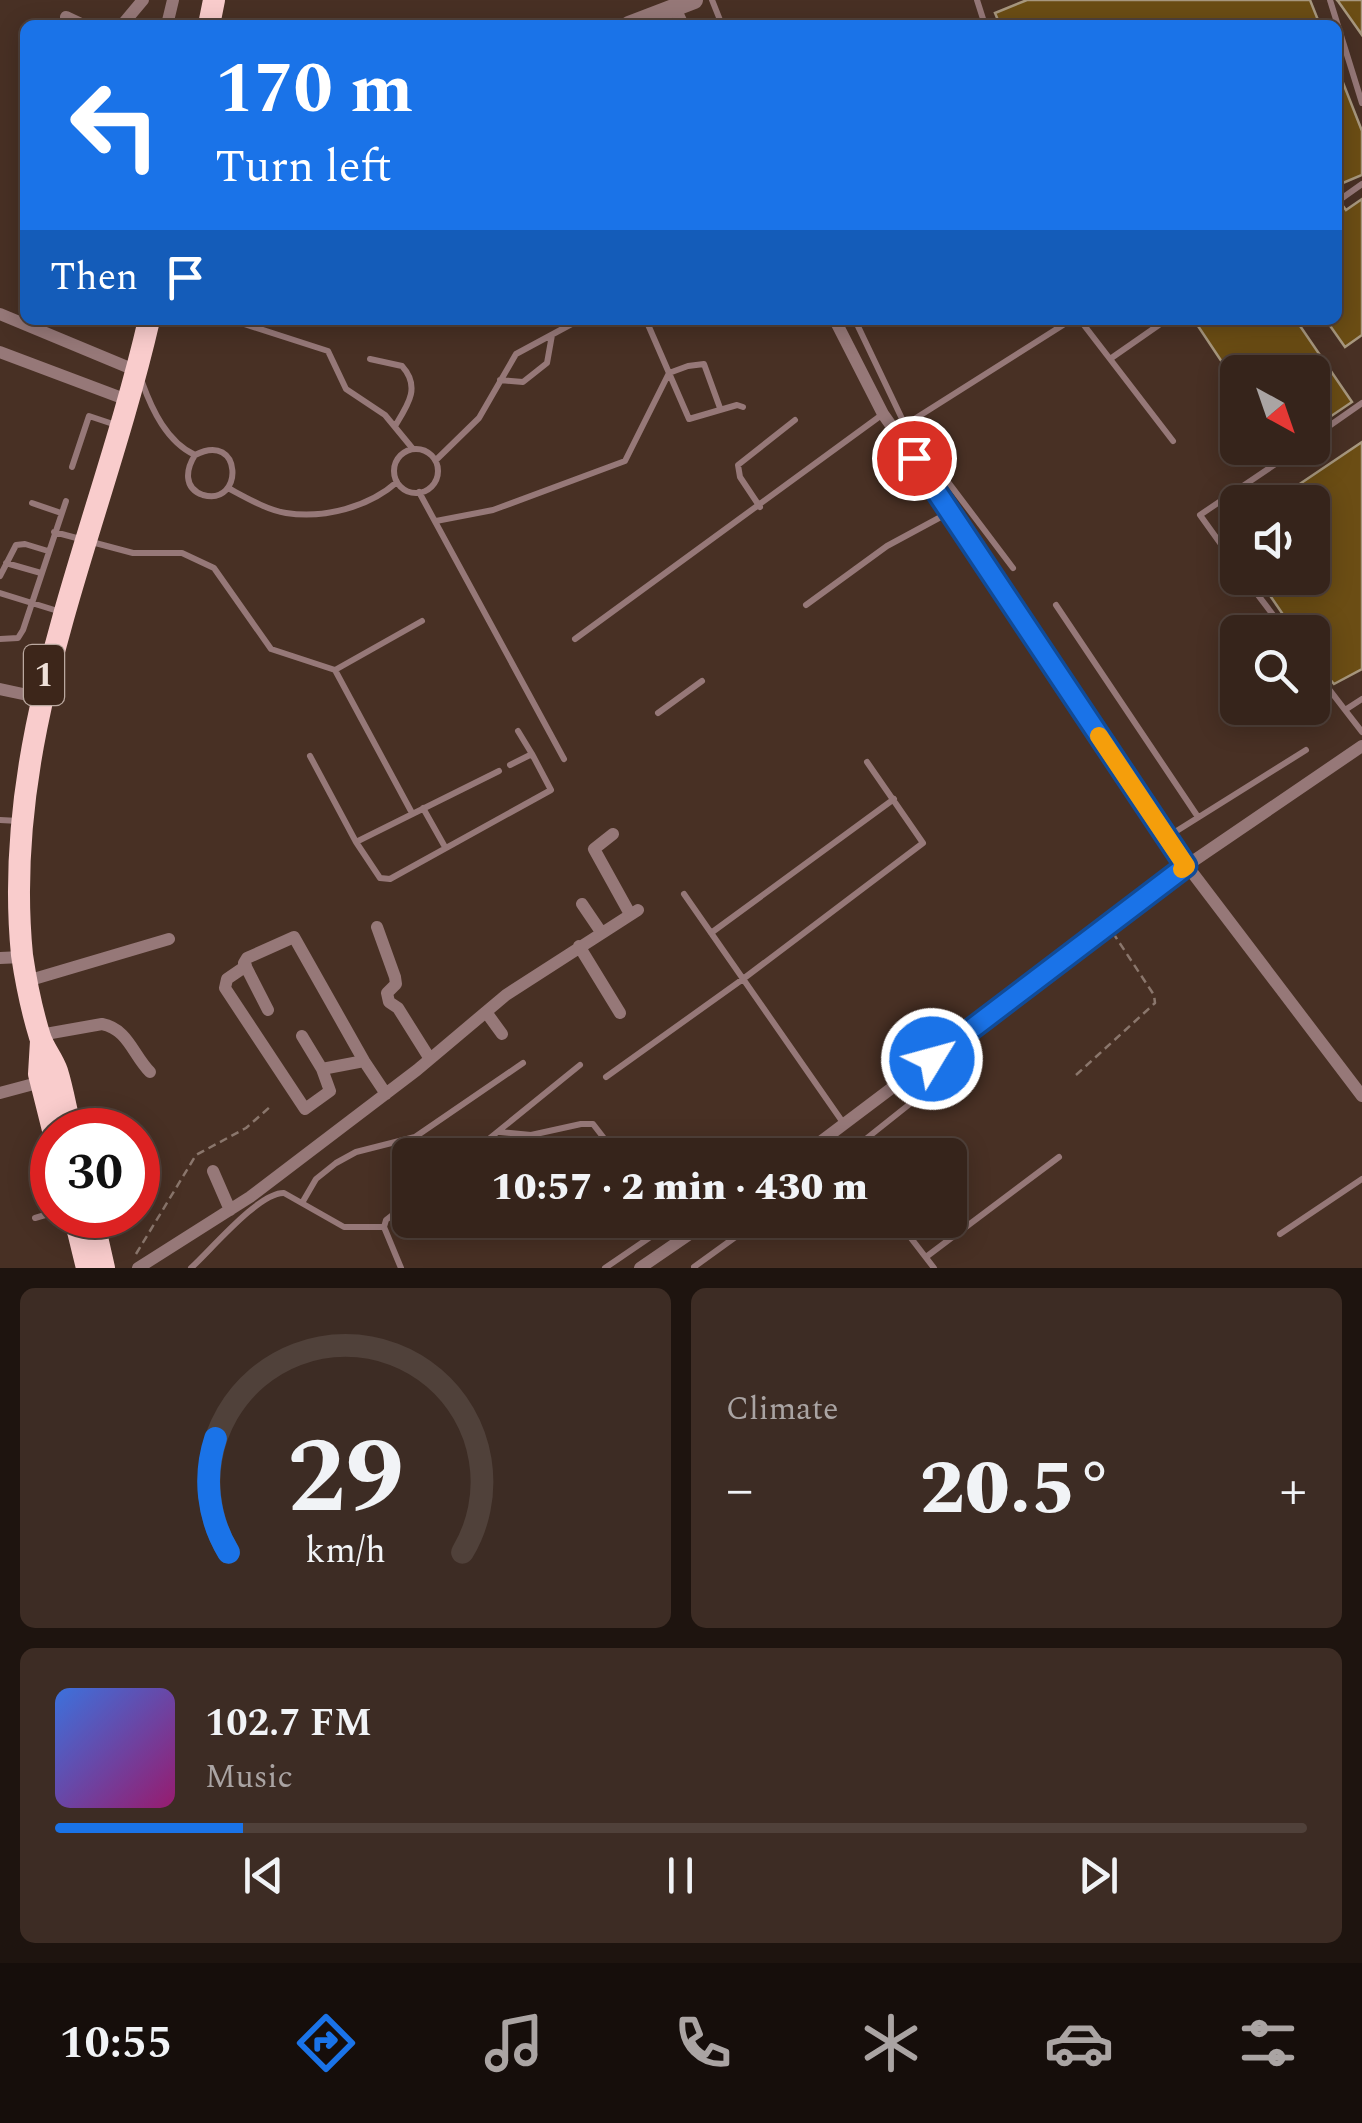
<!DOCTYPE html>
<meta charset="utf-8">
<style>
:root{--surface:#36241b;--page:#3d2c24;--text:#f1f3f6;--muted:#aaa4a3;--line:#50413a;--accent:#1a73e8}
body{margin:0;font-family:Spectral,serif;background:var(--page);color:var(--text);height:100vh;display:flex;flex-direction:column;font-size:38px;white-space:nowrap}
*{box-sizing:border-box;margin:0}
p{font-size:32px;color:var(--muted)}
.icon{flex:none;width:55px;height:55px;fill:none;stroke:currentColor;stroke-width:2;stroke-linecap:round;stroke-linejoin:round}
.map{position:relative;height:1268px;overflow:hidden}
.details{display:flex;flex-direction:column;gap:20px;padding:20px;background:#1e140f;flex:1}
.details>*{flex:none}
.top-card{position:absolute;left:20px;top:20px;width:1322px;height:305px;border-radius:15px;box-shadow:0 5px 25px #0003,0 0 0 2px var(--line);background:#1a73e8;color:#fff;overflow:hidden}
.needle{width:65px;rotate:140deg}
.fabs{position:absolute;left:1220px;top:355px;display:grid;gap:20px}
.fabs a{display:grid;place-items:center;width:110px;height:110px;border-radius:15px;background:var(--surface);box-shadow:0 5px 25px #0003,0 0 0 2px var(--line);font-size:50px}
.speed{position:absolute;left:30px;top:1108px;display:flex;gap:20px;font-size:50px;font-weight:700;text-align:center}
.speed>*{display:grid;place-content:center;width:130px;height:130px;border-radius:50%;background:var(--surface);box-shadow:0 5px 25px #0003,0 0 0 2px var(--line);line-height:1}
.speed .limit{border:15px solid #d22;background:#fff;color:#111}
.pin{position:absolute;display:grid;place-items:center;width:85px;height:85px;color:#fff;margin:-42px;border:5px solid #fff;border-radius:50%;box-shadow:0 2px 10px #0007}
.me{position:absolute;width:110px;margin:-55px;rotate:53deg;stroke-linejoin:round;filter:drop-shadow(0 0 8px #0008)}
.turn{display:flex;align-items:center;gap:35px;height:210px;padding:0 30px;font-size:45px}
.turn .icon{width:130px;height:130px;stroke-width:2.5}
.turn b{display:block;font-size:70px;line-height:85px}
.then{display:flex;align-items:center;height:95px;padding:0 30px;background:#0003;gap:20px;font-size:38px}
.big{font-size:75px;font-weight:800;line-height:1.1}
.details .tile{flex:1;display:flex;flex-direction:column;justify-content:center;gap:15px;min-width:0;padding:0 35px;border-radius:15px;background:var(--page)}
.details .dial{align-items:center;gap:0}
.dial svg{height:260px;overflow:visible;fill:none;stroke:var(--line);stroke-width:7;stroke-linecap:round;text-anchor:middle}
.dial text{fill:var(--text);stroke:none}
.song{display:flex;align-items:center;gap:30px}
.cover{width:120px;height:120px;border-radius:15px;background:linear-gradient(135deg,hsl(220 70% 55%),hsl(320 70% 35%))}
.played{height:10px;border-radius:5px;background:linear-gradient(90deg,var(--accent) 15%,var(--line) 15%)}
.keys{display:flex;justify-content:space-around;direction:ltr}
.heat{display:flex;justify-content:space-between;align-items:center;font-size:55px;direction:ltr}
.details .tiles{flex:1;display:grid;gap:20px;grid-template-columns:1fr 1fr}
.tile:last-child{grid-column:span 2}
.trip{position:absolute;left:392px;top:1138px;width:575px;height:100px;border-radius:15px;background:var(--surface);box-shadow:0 5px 25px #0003,0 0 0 2px var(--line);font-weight:800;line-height:100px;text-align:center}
.tab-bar{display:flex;height:160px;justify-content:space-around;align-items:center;background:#160e0b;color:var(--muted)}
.tab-bar .icon{width:70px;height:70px}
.tab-bar .on{color:var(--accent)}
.tab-bar b{font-size:45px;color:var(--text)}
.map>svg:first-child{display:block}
.building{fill:#6b4d14;stroke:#a7977e;stroke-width:2.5}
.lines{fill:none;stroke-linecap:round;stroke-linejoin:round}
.path{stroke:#8a766c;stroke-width:2.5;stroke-dasharray:8 5;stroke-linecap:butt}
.service{stroke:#967878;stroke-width:6}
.minor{stroke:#967878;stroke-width:12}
.tertiary{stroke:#967878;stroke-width:18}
.trunk{stroke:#f9cccc;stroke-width:22}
.route-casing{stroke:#114b97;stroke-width:25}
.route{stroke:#1a73e8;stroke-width:18}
.slow{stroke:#f59e0b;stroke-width:18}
.labels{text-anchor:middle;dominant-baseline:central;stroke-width:8;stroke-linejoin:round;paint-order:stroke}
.shield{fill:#3d261a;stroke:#baa89f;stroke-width:2.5}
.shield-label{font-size:35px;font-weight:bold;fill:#efe0d8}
</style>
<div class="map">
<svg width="1362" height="1268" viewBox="0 0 1362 1268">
<rect width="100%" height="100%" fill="#483024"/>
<!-- building -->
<path class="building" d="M 1027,0 L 1310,0 L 1320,25 L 1000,25 L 995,13 Z
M 1337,0 L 1362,0 L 1362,35 L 1338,1 Z
M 1338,70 L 1362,131 L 1362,175 L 1338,185 Z
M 1362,199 L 1362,335 L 1345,347 L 1326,320 L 1338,320 L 1338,208 L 1343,206 L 1346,210 Z
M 1194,320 L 1296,320 L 1352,402 L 1312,429 L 1312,372 L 1238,372 L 1238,386 Z
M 1362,442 L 1362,669 L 1334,684 L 1312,658 L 1312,632 L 1295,632 L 1258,578 L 1312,578 L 1312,502 L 1273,502 Z
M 1258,448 L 1287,448 L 1267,461 Z"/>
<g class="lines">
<!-- path -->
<path class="path" d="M 1076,1075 L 1155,1003 L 1154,995 L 1115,936
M 136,1254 L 196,1155 L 246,1128 L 271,1106"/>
<!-- service -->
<path class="service" d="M 712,0 L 722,25
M 977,0 L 985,25
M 1330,0 L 1362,103
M 1338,201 L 1362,184
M 232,320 L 328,351 L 346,389 L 385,415 L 413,449
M 314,320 L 349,324
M 646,320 L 689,419 L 737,405 L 743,407
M 855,320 L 905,425 L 1013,568
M 1080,320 L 1110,359 L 1166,320
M 370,359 L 402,366 C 421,387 408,405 395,426
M 1110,359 L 1173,441
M 500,380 L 523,382 L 547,363 L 552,335
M 142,382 C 152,410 167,442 195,455 C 243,430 244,507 203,495 C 183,488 186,469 195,455
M 905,425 L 1063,325
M 1312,438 L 1362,403
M394 471a22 22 0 1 1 44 0a22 22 0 1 1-44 0Z
M 436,460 L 479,418 L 516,354 L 579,320
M 72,467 L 89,416 L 116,425
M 228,488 C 245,497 267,510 286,513 C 324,519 369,507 397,482
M 419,492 L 564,759
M 32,503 L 61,513
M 760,507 L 740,477 L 738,465 L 795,420
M 436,521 L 493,510 L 625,461 L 669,373 L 688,366 L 704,364 L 720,408
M 54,532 L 133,553 L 182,553 L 214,568 L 271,649 L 335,670 L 412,813
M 6,563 L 41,573
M 1238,568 L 1200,515 L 1299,448
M 0,576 L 16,545 L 25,544 L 48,551
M 1245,578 L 1286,632
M 0,593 L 61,612
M 806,605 L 887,546 L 950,512
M 1056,605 L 1198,817
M 0,639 L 18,638 L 23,630 L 66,501
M 575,639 L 883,414
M 1312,667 L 1345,710
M 335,670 L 422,621
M 1362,699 L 1345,710 L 1362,732
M 658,713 L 702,681
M 310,756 L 356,842 L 499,771
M 510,765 L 532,754 L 518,731
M 423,808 L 445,847
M 0,820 L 19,821
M 1167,837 L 1306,750
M 356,842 L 380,878 L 390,879 L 551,790 L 532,754
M 684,894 L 844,1124
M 711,933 L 894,799
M 606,1077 L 743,979 L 923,843 L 867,762
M 500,1132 L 531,1135 L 581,1124 L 593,1124 L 617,1155
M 832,1134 L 847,1154
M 847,1154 L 975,1052
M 469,1155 L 580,1065
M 302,1203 L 316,1179 L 336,1163 L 356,1152 L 415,1137 L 523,1063
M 35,1218 L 52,1213
M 664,1220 L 678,1241
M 741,1220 L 747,1229
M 897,1220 L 934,1268
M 1280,1234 L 1362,1179
M 926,1257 L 1059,1157
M 694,1267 L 759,1220
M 191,1268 C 211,1250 259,1192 284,1193 L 344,1227 L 384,1227
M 401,1268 L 384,1227 L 386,1220 L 410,1201
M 605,1268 L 668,1225"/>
<!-- minor -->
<path class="minor" d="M 675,8 L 683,25
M 66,17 L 83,25
M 122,25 L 143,0
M 167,25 L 173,0
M 0,314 L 137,371
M 835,320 L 883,414 L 951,511 L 1166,838 L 1362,1096
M 0,352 L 130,401
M 0,689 L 37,697
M 613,834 L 594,849 L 630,914
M 582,904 L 601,932
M 377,927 L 395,977 L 396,984 L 387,993 L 389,1002 L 398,1008 L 430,1059
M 579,946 L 620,1013
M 0,958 L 22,957
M 246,966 L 227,979 L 225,988 L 305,1109 L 330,1091 L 322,1069
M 27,981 L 169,939
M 268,1010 L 244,963 L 247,958 L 294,937 L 364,1061 L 386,1094
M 486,1012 L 502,1034
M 40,1035 L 102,1024 C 128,1029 133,1055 150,1072
M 302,1036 L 322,1069 L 364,1061
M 0,1093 L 41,1082
M 803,1155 L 1186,866 L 1362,746
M 213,1171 L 230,1210
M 138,1268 L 250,1197 L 417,1070 L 506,995 L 638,910
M 640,1268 L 710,1220"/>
<!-- tertiary -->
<path class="tertiary" d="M 629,25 L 694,0"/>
<!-- trunk -->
<path class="trunk" d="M 209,25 L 214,0
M 41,1041 L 39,1074 L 53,1130
M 71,1130 C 66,1110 63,1090 57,1071 C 53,1059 44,1049 40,1037 C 32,1011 26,982 22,955 C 0,732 100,532 149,320
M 74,1215 L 87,1268
M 92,1215 L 104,1268"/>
</g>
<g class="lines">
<!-- route casing -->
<g class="route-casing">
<path id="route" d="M 914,458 L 1186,866 L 932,1059"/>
</g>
<!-- route -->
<use href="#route" class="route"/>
<!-- slow -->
<path class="slow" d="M 1099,736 L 1186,866 L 1182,869"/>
</g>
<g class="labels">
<!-- shield labels -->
<rect class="shield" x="24" y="645" width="40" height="60" rx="8"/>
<g class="shield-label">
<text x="44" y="675">1</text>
</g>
</g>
</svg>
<div class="fabs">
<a><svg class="needle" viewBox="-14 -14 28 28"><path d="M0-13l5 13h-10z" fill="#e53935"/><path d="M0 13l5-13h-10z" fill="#aaa4a3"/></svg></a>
<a><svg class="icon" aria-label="sound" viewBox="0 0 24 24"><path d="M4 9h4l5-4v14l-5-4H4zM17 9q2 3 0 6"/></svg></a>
<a><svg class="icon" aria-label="search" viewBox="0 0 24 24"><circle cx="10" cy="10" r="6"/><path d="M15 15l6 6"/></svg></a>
</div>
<div class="speed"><div class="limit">30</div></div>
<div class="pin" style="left:914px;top:458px;background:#d93025"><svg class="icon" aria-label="arrive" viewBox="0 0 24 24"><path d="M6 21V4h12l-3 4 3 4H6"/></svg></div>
<svg class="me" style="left:932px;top:1059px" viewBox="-20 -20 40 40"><circle r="17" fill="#1a73e8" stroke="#fff" stroke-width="3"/><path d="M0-11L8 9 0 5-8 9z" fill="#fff"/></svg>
<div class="trip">10:57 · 2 min · 430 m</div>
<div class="top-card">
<div class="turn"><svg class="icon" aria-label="left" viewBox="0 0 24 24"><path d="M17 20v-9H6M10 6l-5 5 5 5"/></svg><div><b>170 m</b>Turn left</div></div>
<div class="then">Then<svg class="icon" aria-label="arrive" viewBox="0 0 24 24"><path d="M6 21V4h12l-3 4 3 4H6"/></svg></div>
</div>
</div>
<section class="details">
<div class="tiles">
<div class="tile dial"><svg viewBox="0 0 100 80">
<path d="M14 69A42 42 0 1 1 86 69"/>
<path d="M14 69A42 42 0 0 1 10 34" stroke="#1a73e8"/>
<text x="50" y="56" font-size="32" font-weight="700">29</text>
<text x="50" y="72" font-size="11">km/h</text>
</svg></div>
<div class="tile"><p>Climate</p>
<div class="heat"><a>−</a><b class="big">20.5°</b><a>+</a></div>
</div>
<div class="tile">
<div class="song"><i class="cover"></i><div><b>102.7 FM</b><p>Music</p></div></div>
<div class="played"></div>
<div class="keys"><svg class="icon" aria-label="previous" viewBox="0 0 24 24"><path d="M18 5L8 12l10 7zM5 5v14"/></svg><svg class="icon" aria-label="pause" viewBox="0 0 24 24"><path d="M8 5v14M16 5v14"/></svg><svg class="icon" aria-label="next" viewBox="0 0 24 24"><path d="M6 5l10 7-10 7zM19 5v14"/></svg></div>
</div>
</div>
</section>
<nav class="tab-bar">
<b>10:55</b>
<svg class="icon on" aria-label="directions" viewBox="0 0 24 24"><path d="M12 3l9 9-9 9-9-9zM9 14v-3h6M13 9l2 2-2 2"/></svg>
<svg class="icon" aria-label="music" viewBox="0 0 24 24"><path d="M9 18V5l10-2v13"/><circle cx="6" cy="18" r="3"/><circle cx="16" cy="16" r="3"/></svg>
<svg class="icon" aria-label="phone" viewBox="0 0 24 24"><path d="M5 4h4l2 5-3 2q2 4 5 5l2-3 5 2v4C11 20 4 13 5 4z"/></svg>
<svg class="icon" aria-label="climate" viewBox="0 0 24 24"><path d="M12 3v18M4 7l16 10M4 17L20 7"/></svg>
<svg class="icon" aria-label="car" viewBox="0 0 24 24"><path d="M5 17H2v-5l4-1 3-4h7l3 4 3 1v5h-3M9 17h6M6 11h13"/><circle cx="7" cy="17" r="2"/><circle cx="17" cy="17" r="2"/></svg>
<svg class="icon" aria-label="filters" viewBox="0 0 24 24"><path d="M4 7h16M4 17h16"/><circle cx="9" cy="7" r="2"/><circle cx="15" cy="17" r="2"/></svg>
</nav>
